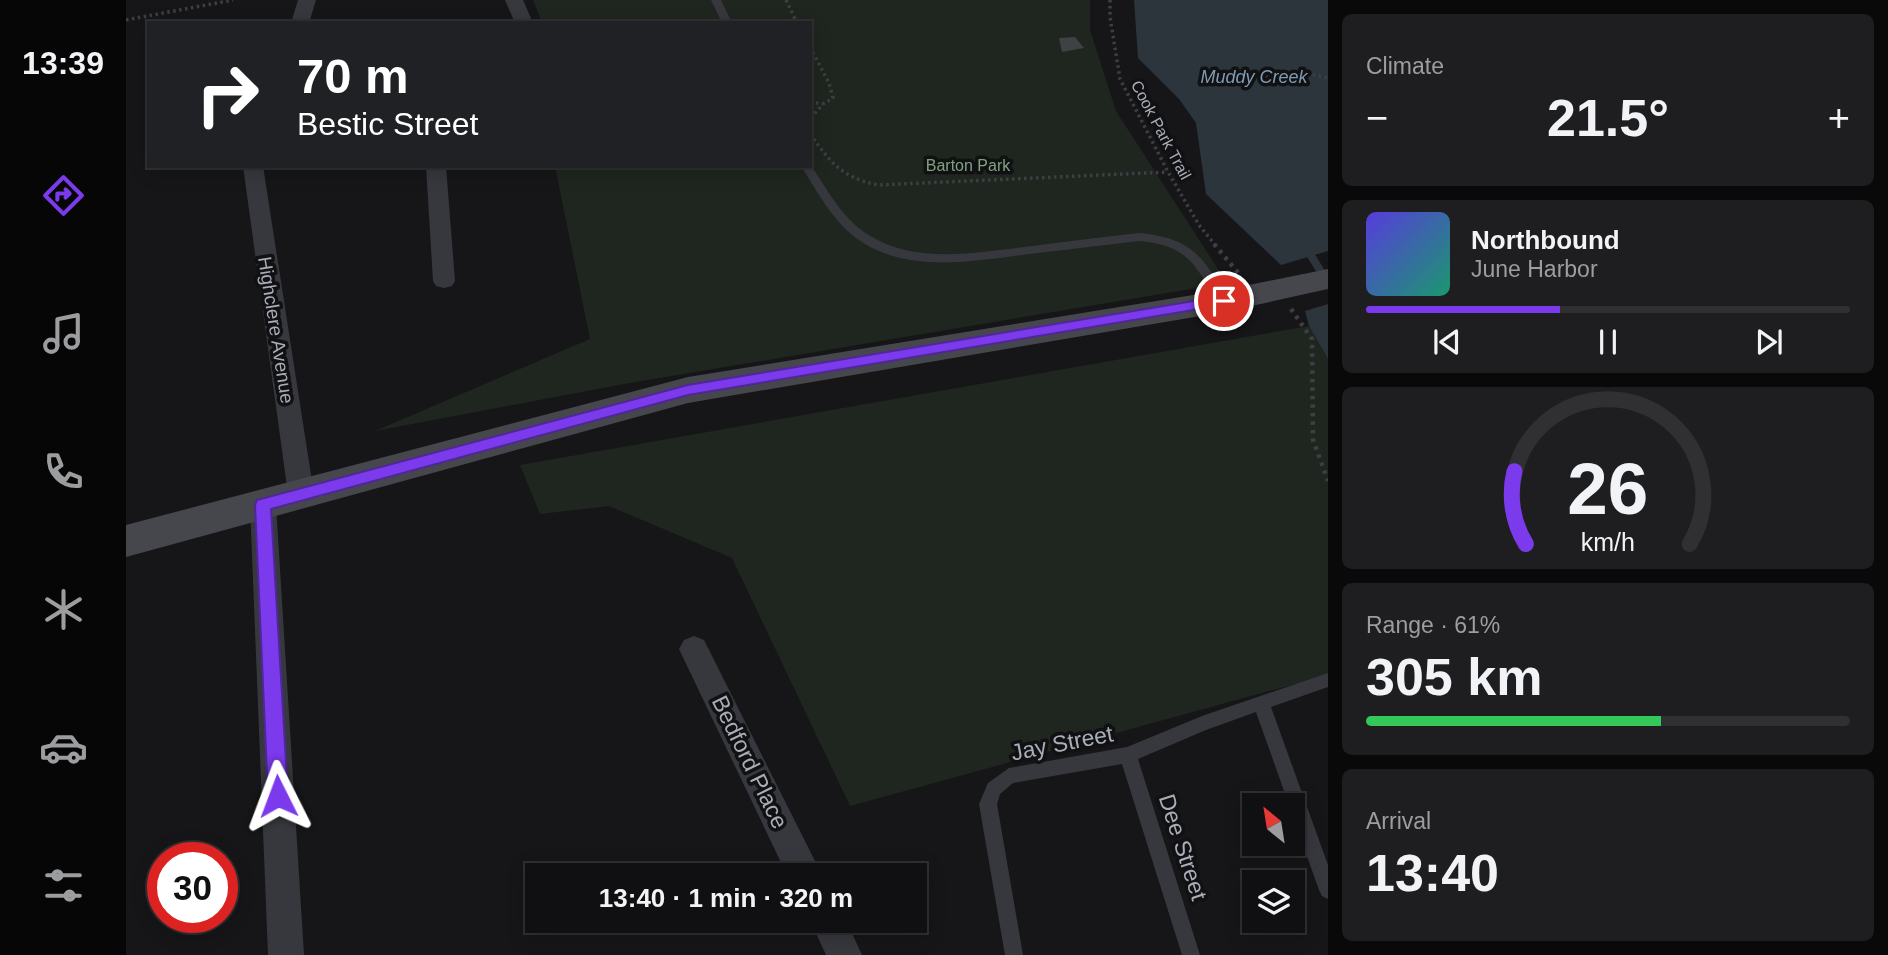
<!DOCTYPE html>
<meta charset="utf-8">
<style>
:root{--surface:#101012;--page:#1e1e20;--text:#f1f3f6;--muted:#9c9d9f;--line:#303032;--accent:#7c3aed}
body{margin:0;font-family:Helvetica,sans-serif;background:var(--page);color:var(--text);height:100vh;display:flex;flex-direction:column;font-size:26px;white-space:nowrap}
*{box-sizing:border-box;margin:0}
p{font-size:23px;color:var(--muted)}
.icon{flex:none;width:38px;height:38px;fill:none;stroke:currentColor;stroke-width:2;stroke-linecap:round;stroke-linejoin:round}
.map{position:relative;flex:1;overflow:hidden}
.details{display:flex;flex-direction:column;gap:14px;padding:14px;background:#09090a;width:560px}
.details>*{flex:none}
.top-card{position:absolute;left:21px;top:21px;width:665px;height:147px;border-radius:0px;box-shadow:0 4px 18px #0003,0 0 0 2px var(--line);background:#202124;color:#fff;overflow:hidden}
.needle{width:46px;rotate:330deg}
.controls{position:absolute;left:1116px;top:793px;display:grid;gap:14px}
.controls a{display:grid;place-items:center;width:63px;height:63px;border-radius:0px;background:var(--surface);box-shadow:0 4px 18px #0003,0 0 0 2px var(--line);font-size:35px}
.speed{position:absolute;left:21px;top:842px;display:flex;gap:14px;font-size:35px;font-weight:700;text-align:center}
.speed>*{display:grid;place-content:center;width:91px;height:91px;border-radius:50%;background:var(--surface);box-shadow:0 4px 18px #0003,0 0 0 2px var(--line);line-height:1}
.speed .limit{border:10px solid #d22;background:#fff;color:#111}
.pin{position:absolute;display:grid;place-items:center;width:60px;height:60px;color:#fff;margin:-30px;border:4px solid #fff;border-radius:50%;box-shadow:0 2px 7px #0007}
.me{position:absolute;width:77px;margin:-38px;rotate:357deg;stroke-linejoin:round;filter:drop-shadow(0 0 5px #0008)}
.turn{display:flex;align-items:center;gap:24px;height:147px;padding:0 35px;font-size:32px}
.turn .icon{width:91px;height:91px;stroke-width:2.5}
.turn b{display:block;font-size:49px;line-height:60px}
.big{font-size:52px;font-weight:600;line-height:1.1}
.details .tile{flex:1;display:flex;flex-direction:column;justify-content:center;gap:10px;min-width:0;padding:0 24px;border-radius:10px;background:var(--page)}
.details .dial{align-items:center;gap:0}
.dial svg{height:182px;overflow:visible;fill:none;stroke:var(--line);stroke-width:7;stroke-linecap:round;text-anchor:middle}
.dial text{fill:var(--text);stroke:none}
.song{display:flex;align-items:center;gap:21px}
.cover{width:84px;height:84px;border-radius:10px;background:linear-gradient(135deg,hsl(250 70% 55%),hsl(160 70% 35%))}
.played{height:7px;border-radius:4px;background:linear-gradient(90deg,var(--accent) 40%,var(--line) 40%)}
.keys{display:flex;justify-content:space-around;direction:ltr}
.heat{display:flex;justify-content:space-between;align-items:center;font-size:38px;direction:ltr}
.charge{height:10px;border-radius:5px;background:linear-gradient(90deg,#34c759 61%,var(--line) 0)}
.trip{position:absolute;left:399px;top:863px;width:402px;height:70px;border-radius:0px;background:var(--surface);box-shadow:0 4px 18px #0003,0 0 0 2px var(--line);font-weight:600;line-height:70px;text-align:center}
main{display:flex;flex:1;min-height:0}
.tabs{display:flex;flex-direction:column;width:126px;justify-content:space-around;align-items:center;background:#060607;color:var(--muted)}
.tabs .icon{width:49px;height:49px}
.tabs .on{color:var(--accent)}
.tabs b{font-size:32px;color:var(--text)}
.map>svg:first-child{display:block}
.green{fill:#1e261f}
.water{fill:#2c353c}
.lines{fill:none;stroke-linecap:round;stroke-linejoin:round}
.stream{stroke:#2c353c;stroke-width:8}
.building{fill:#404145}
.path-far1{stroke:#3d3f44;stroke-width:3.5;stroke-dasharray:2.5 3.5;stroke-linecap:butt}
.path{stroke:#3d3f44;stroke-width:4.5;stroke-dasharray:3.5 5;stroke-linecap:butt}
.service{fill:#37383d;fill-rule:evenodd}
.minor{fill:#37383d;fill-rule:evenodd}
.secondary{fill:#45474d;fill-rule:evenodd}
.route{fill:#7c3aed;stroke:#51269a;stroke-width:2}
.labels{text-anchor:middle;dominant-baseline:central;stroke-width:7;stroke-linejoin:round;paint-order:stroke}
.far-street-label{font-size:16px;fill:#a8adb8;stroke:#111113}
.far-park-label{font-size:16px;fill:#7fa381;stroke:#111113}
.far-water-label{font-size:18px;font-style:italic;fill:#7f9bb3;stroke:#111113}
.street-label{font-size:19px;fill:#a8adb8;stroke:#111113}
.near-street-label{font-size:23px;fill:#a8adb8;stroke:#111113}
</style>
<main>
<nav class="tabs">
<b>13:39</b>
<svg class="icon on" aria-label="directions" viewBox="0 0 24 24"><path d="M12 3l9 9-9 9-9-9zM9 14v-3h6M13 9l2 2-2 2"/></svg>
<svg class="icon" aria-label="music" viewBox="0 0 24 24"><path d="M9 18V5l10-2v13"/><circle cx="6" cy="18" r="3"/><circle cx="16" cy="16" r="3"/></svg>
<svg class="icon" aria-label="phone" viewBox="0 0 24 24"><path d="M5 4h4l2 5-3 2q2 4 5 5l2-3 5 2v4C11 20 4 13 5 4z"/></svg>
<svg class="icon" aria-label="climate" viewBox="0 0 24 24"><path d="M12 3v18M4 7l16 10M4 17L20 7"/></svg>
<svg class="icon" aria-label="car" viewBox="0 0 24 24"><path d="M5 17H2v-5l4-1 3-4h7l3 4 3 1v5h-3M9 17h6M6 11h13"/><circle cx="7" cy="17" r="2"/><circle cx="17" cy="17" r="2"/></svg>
<svg class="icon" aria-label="filters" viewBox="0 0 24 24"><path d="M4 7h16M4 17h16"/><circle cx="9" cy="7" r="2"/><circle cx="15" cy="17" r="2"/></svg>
</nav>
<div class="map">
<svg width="1202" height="955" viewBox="0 0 1202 955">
<rect width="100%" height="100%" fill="#161618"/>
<!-- green -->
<path class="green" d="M 407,0 L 964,0 L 964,30 L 990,111 L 1101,283 L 498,384 L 249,431 L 464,339 L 429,166 L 684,166 L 684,23 L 416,23 Z
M 1183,326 L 1202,359 L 1202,675 L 724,806 L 606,558 L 483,506 L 414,514 L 394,465 Z"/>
<!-- water -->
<path class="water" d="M 1008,0 L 1202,0 L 1202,251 L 1155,265 L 1080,194 L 1070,123 L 1053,99 L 1012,58 Z
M 1202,304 L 1202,359 L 1183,326 L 1179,311 Z"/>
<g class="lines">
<!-- stream -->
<path class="stream" d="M 1179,246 L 1202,283"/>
</g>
<!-- building -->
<path class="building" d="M 949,37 L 958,48 L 936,52 L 933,38 Z"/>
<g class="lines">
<!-- path-far1 -->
<path class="path-far1" d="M 660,0 L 671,23
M 984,0 L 984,17 L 994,79 L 1042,172 L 1073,225 L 1090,246
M 0,20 L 107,0
M 645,23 L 670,20
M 684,47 L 703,83 L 707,98 L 697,104 L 684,119
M 1175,72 L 1202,78
M 684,102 L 697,104
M 684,134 C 705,163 715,177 752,185 L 1042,172"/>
<!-- path -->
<path class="path" d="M 1088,244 L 1114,275
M 1165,309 L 1186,339 L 1187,440 L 1202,481"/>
<!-- service -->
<path class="service" d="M 585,0 L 595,0 L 606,23 L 596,23 Z
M 684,164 C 701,189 716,218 741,234 C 790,266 853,252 907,246 C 942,241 978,237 1013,233 C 1068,238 1077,258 1104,301 L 1102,304 L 1094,304 C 1069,266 1063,245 1013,241 C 979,245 946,249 912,253 C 853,260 782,276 730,238 C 706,220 691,191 675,166 L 684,166 Z
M 1202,673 L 1202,687 L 1145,707 L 1202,865 L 1202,899 L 1196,896 L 1193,890 L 1167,817 L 1167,805 L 1163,805 L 1130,712 L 1080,730 L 1012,759 L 1074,955 L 1056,955 L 996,764 L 887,783 L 874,794 L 871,804 L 897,955 L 879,955 L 853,804 L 862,783 L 883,768 L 1001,747 L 1076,716 Z"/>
<!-- minor -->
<path class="minor" d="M 172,0 L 190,0 L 183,23 L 165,23 Z
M 379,0 L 397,0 L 407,23 L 389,23 Z
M 117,166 L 137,166 L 188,494 L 184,501 L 175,504 L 166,501 L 162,494 Z
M 300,166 L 320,166 L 329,281 L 326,286 L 318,288 L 310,286 L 307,281 Z
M 137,494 L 146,497 L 150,505 L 178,955 L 142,955 L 124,505 L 128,497 Z
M 568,636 L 578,640 L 696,875 L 661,875 L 553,649 L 558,640 Z
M 684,920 L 720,920 L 736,955 L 700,955 Z"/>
<!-- secondary -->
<path class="secondary" d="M 1202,269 L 1202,289 L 1098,312 L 562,403 L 0,557 L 0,525 L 562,377 L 1098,290 Z"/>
</g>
<!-- route -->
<path class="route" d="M 1098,296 L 1103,297 L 1103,304 L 562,395 L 145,509 L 162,796 L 159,803 L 152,806 L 145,803 L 142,796 L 129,505 L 131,500 L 562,385 Z"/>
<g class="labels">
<!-- far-street labels -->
<g class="far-street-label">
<text transform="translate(1035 130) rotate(62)">Cook Park Trail</text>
</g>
<!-- far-park labels -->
<g class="far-park-label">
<text x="842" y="165">Barton Park</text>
</g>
<!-- far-water labels -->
<g class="far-water-label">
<text x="1128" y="77">Muddy Creek</text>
</g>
<!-- street labels -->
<g class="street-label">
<text transform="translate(150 330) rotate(81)">Highclere Avenue</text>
</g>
<!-- near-street labels -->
<g class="near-street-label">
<text transform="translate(936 743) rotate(-11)">Jay Street</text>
<text transform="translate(624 762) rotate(64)">Bedford Place</text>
<text transform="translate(1057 847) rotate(72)">Dee Street</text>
</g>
</g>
</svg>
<div class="controls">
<a><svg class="needle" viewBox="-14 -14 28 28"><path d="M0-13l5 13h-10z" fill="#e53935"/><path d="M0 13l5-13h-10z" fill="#9c9d9f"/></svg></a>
<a><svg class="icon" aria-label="layers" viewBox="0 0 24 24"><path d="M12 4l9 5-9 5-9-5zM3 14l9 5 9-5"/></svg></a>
</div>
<div class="speed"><div class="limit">30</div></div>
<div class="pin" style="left:1098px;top:301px;background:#d93025"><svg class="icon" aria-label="arrive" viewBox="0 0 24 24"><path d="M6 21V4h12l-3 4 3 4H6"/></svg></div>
<svg class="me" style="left:152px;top:796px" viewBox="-20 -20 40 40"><path d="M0-17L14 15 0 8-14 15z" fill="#7c3aed" stroke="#fff" stroke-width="4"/></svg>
<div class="trip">13:40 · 1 min · 320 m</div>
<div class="top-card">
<div class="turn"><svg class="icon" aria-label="right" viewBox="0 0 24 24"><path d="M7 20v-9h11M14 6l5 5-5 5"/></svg><div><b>70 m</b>Bestic Street</div></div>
</div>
</div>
<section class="details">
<div class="tile"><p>Climate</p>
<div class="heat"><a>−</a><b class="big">21.5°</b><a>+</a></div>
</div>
<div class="tile">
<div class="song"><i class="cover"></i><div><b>Northbound</b><p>June Harbor</p></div></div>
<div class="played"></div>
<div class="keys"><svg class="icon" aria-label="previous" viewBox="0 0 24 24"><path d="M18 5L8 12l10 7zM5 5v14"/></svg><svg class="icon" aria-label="pause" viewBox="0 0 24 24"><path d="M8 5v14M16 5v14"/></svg><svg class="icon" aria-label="next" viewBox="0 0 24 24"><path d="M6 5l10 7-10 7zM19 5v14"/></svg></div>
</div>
<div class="tile dial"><svg viewBox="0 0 100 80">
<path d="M14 69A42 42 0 1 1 86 69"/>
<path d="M14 69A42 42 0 0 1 9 37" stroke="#7c3aed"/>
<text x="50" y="56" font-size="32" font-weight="700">26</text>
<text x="50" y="72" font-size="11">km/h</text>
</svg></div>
<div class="tile"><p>Range · 61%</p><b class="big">305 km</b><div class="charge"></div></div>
<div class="tile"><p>Arrival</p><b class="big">13:40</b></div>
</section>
</main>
